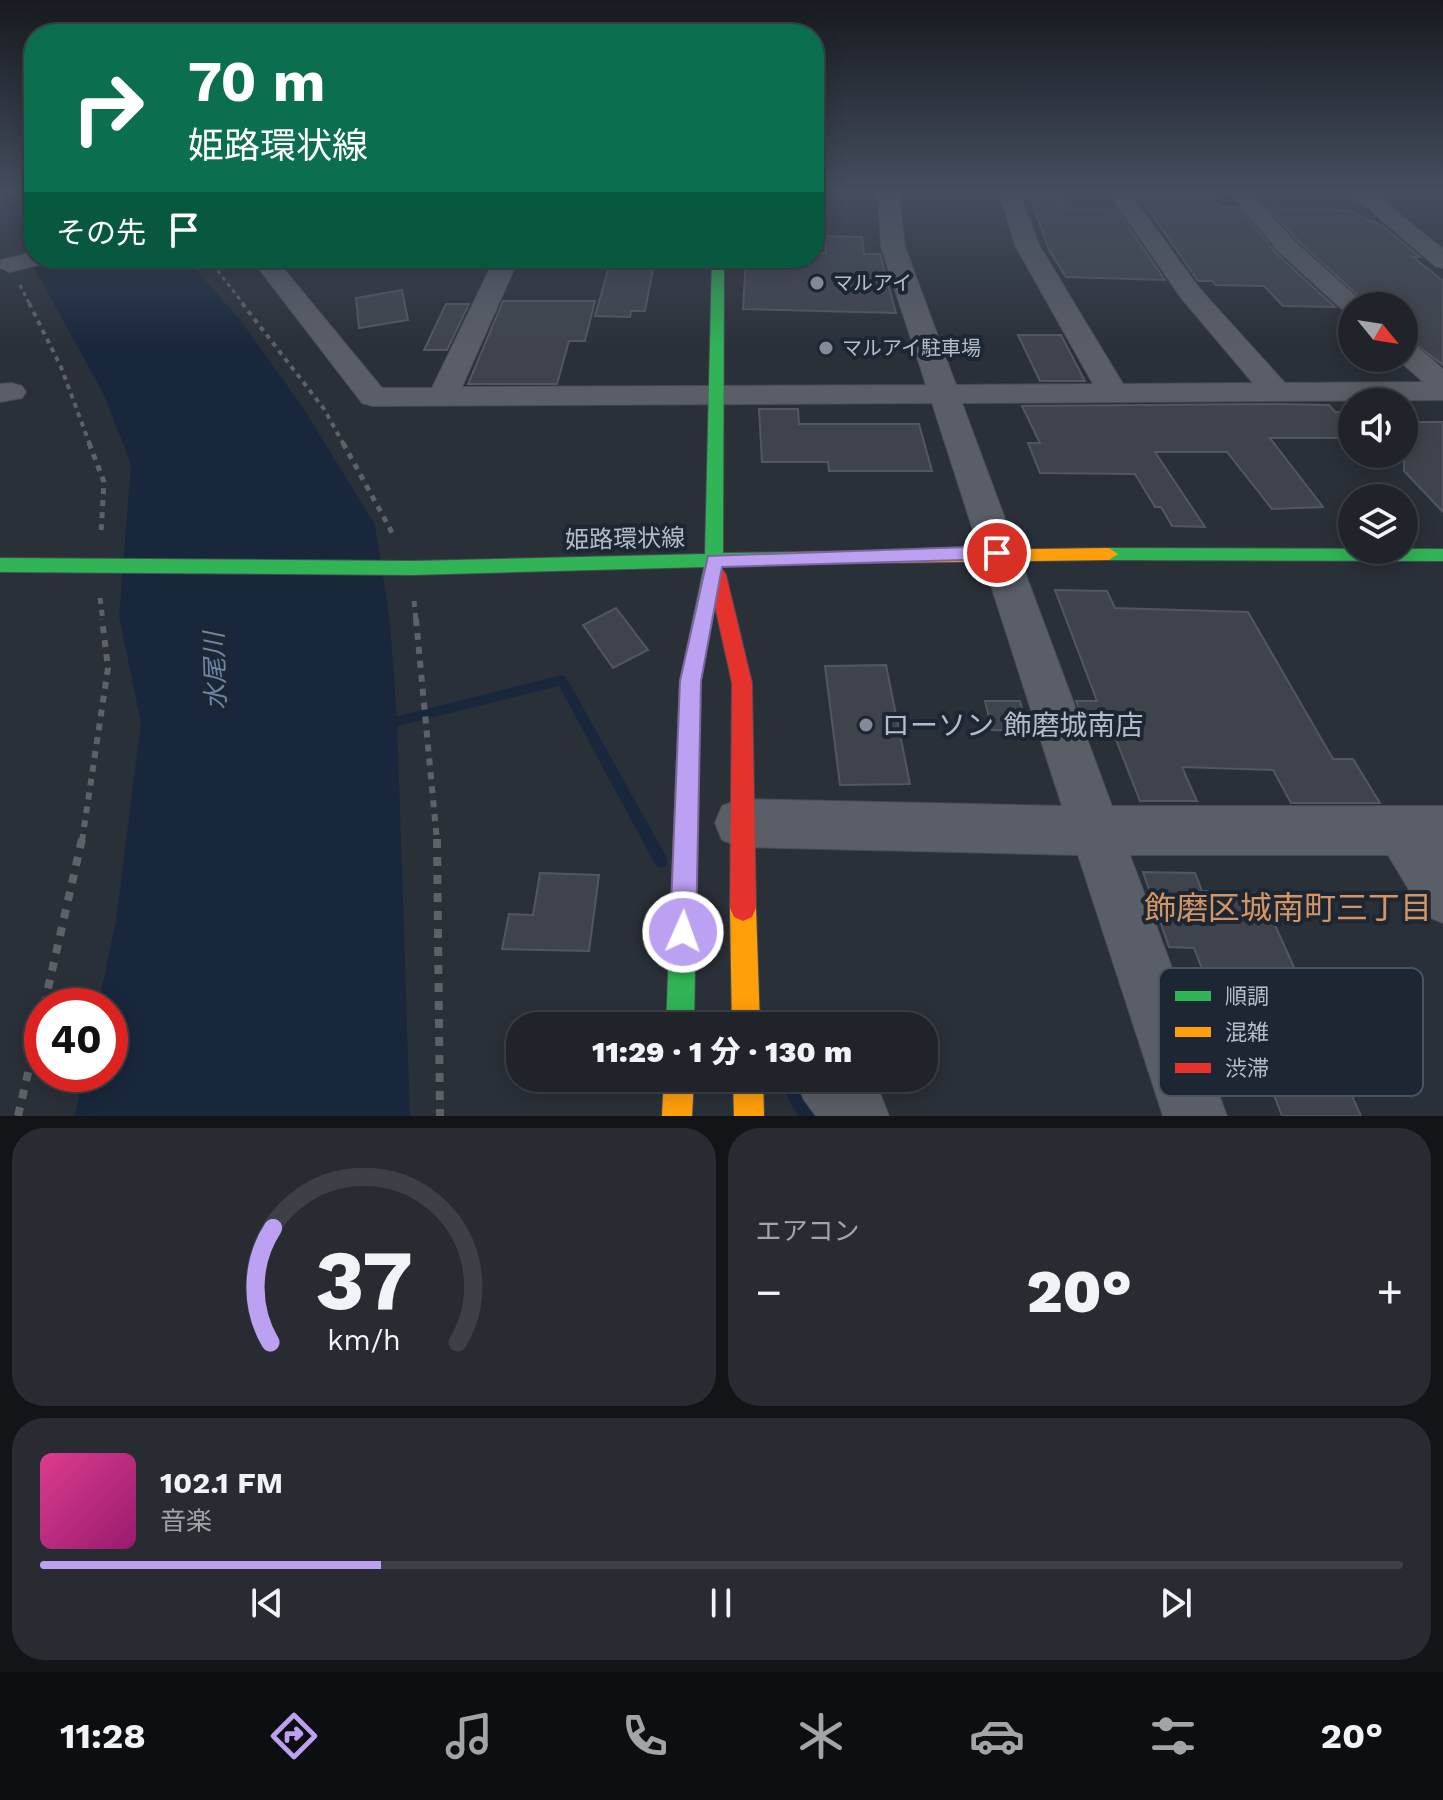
<!DOCTYPE html>
<html lang="ja">
<meta charset="utf-8">
<style>
:root{--surface:#20242a;--page:#282c32;--text:#f1f3f6;--muted:#a2a4a8;--line:#3d4147;--accent:#bca0f2}
body{margin:0;font-family:"Work Sans","Noto Sans JP",sans-serif;background:var(--page);color:var(--text);height:100vh;display:flex;flex-direction:column;font-size:30px;white-space:nowrap}
*{box-sizing:border-box;margin:0}
p{font-size:26px;color:var(--muted)}
.icon{flex:none;width:44px;height:44px;fill:none;stroke:currentColor;stroke-width:2;stroke-linecap:round;stroke-linejoin:round}
.map{position:relative;height:1116px;overflow:hidden}
.details{display:flex;flex-direction:column;gap:12px;padding:12px;background:#121417;flex:1}
.details>*{flex:none}
.guide{position:absolute;left:24px;top:24px;width:800px;height:244px;border-radius:32px;box-shadow:0 4px 20px #0003,0 0 0 2px var(--line);background:#0b6e4f;color:#fff;overflow:hidden}
.needle{width:52px;rotate:120deg}
.fabs{position:absolute;left:1338px;top:292px;display:grid;gap:16px}
.fabs a{display:grid;place-items:center;width:80px;height:80px;border-radius:50%;background:var(--surface);box-shadow:0 4px 20px #0003,0 0 0 2px var(--line);font-size:40px}
.speed{position:absolute;left:24px;top:988px;display:flex;gap:16px;font-size:40px;font-weight:700;text-align:center}
.speed>*{display:grid;place-content:center;width:104px;height:104px;border-radius:50%;background:var(--surface);box-shadow:0 4px 20px #0003,0 0 0 2px var(--line);line-height:1}
.speed .limit{border:12px solid #d22;background:#fff;color:#111}
.pin{position:absolute;display:grid;place-items:center;width:68px;height:68px;color:#fff;margin:-34px;border:4px solid #fff;border-radius:50%;box-shadow:0 2px 8px #0007}
.me{position:absolute;width:88px;margin:-44px;rotate:2deg;stroke-linejoin:round;filter:drop-shadow(0 0 6px #0008)}
.turn{display:flex;align-items:center;gap:28px;height:168px;padding:0 32px;font-size:36px}
.turn .icon{width:104px;height:104px;stroke-width:2.5}
.turn b{display:block;font-size:56px;line-height:68px}
.then{display:flex;align-items:center;height:76px;padding:0 32px;background:#0003;gap:16px;font-size:30px}
.big{font-size:60px;font-weight:800;line-height:1.1}
.details .widget{flex:1;display:flex;flex-direction:column;justify-content:center;gap:12px;min-width:0;padding:0 28px;border-radius:32px;background:var(--page)}
.details .dial{align-items:center;gap:0}
.dial svg{height:208px;overflow:visible;fill:none;stroke:var(--line);stroke-width:7;stroke-linecap:round;text-anchor:middle}
.dial text{fill:var(--text);stroke:none}
.song{display:flex;align-items:center;gap:24px}
.cover{width:96px;height:96px;border-radius:12px;background:linear-gradient(135deg,hsl(330 70% 55%),hsl(320 70% 35%))}
.played{height:8px;border-radius:4px;background:linear-gradient(90deg,var(--accent) 25%,var(--line) 25%)}
.keys{display:flex;justify-content:space-around;direction:ltr}
.heat{display:flex;justify-content:space-between;align-items:center;font-size:44px;direction:ltr}
.details .tiles{flex:1;display:grid;gap:12px;grid-template-columns:1fr 1fr}
.widget:last-child{grid-column:span 2}
.trip{position:absolute;left:506px;top:1012px;width:432px;height:80px;border-radius:32px;background:var(--surface);box-shadow:0 4px 20px #0003,0 0 0 2px var(--line);font-weight:800;line-height:80px;text-align:center}
.menu{display:flex;height:128px;justify-content:space-around;align-items:center;background:#0d0e11;color:var(--muted)}
.menu .icon{width:56px;height:56px}
.menu .active{color:var(--accent)}
.menu b{font-size:36px;color:var(--text)}
.map>svg:first-child{display:block}
.water{fill:#19273c}
.lines{fill:none;stroke-linecap:round;stroke-linejoin:round}
.stream{fill:#19273c;fill-rule:evenodd}
.building{fill:#3f444c;stroke:#52575f;stroke-width:2}
.street-casing{stroke:#484c55;stroke-width:2}
.fast-casing{stroke:#484c55;stroke-width:2}
.slow-casing{stroke:#484c55;stroke-width:2}
.jam-casing{stroke:#484c55;stroke-width:2}
.path-far4{stroke:#5c6268;stroke-width:3;stroke-dasharray:4 4;stroke-linecap:butt}
.path-far3{stroke:#5c6268;stroke-width:4;stroke-dasharray:5 5;stroke-linecap:butt}
.path-far2{stroke:#5c6268;stroke-width:5;stroke-dasharray:6 6;stroke-linecap:butt}
.path-far1{stroke:#5c6268;stroke-width:6;stroke-dasharray:7 7;stroke-linecap:butt}
.path{stroke:#5c6268;stroke-width:8;stroke-dasharray:9 9;stroke-linecap:butt}
.street{fill:#5a5e66;fill-rule:evenodd}
.fast{fill:#30b455;fill-rule:evenodd}
.slow{fill:#ff9f0a;fill-rule:evenodd}
.jam{fill:#e5322d;fill-rule:evenodd}
.route{fill:#bca0f2;stroke:#7a689d;stroke-width:2}
.poi-dot{fill:#848b96;stroke:#1d2633;stroke-width:3}
.labels{text-anchor:middle;dominant-baseline:central;stroke-width:8;stroke-linejoin:round;paint-order:stroke}
.far-poi-label{font-size:20px;fill:#b4bcc9;stroke:#1d2633;text-anchor:start}
.street-label{font-size:24px;fill:#b4bcc9;stroke:#1d2633}
.water-label{font-size:26px;font-style:italic;fill:#6d86a8;stroke:#1d2633}
.near-poi-label{font-size:28px;fill:#b4bcc9;stroke:#1d2633;text-anchor:start}
.near-neighbourhood-label{font-size:32px;fill:#d59563;stroke:#1d2633}
.key{fill:#1d2633;stroke:#4a5360;stroke-width:2}
.key-label{font-size:22px;fill:#b4bcc9}
</style>
<div class="map">
<svg width="1443" height="1116" viewBox="0 0 1443 1116">
<rect width="100%" height="100%" fill="#2a3038"/>
<!-- water -->
<path class="water" d="M 3,192 L 34,192 L 34,258 L 185,258 L 241,321 L 304,409 L 375,525 L 390,622 L 397,720 L 410,1116 L 75,1116 L 83,1074 L 110,1074 L 110,1006 L 98,1006 L 116,920 L 141,723 L 119,616 L 131,464 L 103,393 L 26,253 Z"/>
<g class="lines">
<!-- stream -->
<path class="stream" d="M 562,675 L 566,677 L 666,856 L 668,861 L 666,866 L 661,868 L 656,866 L 559,686 L 386,729 L 382,728 L 380,724 L 382,720 Z
M 777,1078 L 794,1078 L 815,1116 L 798,1116 Z"/>
</g>
<!-- building -->
<path class="building" d="M 1029,192 L 1057,192 L 1064,208 L 1117,210 L 1165,280 L 1066,277 L 1049,250 Z
M 1136,192 L 1208,192 L 1220,207 L 1238,207 L 1278,255 L 1335,307 L 1283,306 L 1264,286 L 1216,285 L 1212,281 L 1198,281 Z
M 1268,208 L 1347,210 L 1383,226 L 1420,257 L 1413,257 L 1443,281 L 1443,365 L 1404,336 L 1404,306 L 1370,306 L 1298,241 Z
M 825,236 L 862,237 L 864,254 L 880,254 L 896,313 L 743,309 L 746,258 L 814,258 L 814,253 L 826,253 Z
M 610,263 L 654,264 L 645,311 L 631,311 L 630,317 L 595,316 Z
M 402,290 L 408,320 L 359,328 L 356,298 Z
M 503,301 L 595,301 L 585,341 L 569,341 L 557,384 L 468,384 Z
M 446,304 L 469,304 L 447,350 L 424,350 Z
M 1018,335 L 1061,335 L 1085,381 L 1040,381 Z
M 1277,404 L 1329,405 L 1335,412 L 1352,412 L 1352,438 L 1270,438 L 1323,507 L 1272,509 L 1227,452 L 1155,452 L 1205,527 L 1172,526 L 1161,507 L 1155,507 L 1135,474 L 1040,473 L 1028,443 L 1040,443 L 1022,406 Z
M 759,409 L 798,409 L 799,424 L 919,424 L 932,471 L 829,471 L 828,462 L 762,462 Z
M 1404,422 L 1443,422 L 1443,512 L 1404,471 Z
M 1055,590 L 1107,591 L 1115,608 L 1248,612 L 1333,759 L 1353,759 L 1380,803 L 1291,803 L 1273,770 L 1182,767 L 1197,801 L 1140,801 L 1115,737 L 1089,737 L 1076,701 L 1097,701 Z
M 616,608 L 648,650 L 613,668 L 583,625 Z
M 886,665 L 910,784 L 840,785 L 825,666 Z
M 985,701 L 1020,701 L 1028,731 L 992,730 Z
M 1143,872 L 1195,873 L 1202,891 L 1261,894 L 1361,1116 L 1282,1116 L 1257,1050 L 1233,1049 L 1194,948 L 1169,947 Z
M 540,873 L 599,875 L 589,951 L 502,949 L 509,914 L 533,915 Z"/>
<g class="lines">
<!-- street casing -->
<g class="street-casing">
<path id="street" d="M 878,192 L 898,192 L 905,247 L 956,385 L 1093,384 L 1015,245 L 999,192 L 1019,192 L 1039,245 L 1123,384 L 1253,383 L 1182,299 L 1108,192 L 1129,192 L 1200,289 L 1285,383 L 1423,382 L 1396,358 L 1404,358 L 1404,342 L 1414,344 L 1443,369 L 1443,400 L 962,403 L 1112,806 L 1443,806 L 1443,923 L 1424,915 L 1388,855 L 1130,855 L 1227,1116 L 1163,1116 L 1078,855 L 740,847 L 722,840 L 715,823 L 722,806 L 740,799 L 1062,806 L 932,403 L 373,406 L 362,403 L 259,269 L 260,258 L 284,258 L 283,268 L 382,388 L 432,388 L 495,258 L 519,258 L 462,387 L 926,385 L 881,247 Z
M 1229,192 L 1250,192 L 1296,243 L 1367,306 L 1352,306 L 1352,313 L 1345,312 L 1280,253 Z
M 1349,192 L 1372,192 L 1443,249 L 1443,268 L 1435,266 Z
M 34,252 L 34,258 L 50,258 L 46,263 L 10,272 L 0,268 L 1,260 Z
M 11,383 L 22,386 L 26,392 L 22,398 L 0,402 L 0,384 Z
M 795,1078 L 867,1078 L 880,1093 L 889,1116 L 816,1116 L 804,1100 Z"/>
</g>
<!-- fast casing -->
<g class="fast-casing">
<path id="fast" d="M 712,258 L 724,258 L 723,553 L 792,552 L 801,558 L 792,564 L 722,566 L 700,681 L 694,1026 L 666,1026 L 680,681 L 704,567 L 412,575 L 0,572 L 0,558 L 412,561 L 705,554 Z
M 1109,548 L 1443,549 L 1443,561 L 1109,560 L 1100,554 Z"/>
</g>
<!-- slow casing -->
<g class="slow-casing">
<path id="slow" d="M 1109,548 L 1118,554 L 1109,560 L 792,564 L 783,558 L 792,552 Z
M 743,895 L 752,899 L 756,908 L 760,1026 L 732,1026 L 730,908 L 734,899 Z
M 664,1078 L 694,1078 L 692,1116 L 662,1116 Z
M 733,1078 L 763,1078 L 764,1116 L 734,1116 Z"/>
</g>
<!-- jam casing -->
<g class="jam-casing">
<path id="jam" d="M 717,568 L 723,570 L 726,575 L 752,683 L 756,908 L 752,917 L 743,921 L 734,917 L 730,908 L 732,683 L 708,575 L 711,570 Z"/>
</g>
<!-- path-far4 -->
<path class="path-far4" d="M 208,258 L 244,305
M 20,285 L 30,305"/>
<!-- path-far3 -->
<path class="path-far3" d="M 29,303 L 61,367 L 90,445
M 242,303 L 324,409 L 344,445"/>
<!-- path-far2 -->
<path class="path-far2" d="M 89,443 L 104,482 L 101,533
M 343,443 L 394,536
M 100,598 L 103,621
M 414,601 L 416,621"/>
<!-- path-far1 -->
<path class="path-far1" d="M 416,619 L 437,841
M 82,841 L 108,668 L 102,619"/>
<!-- path -->
<path class="path" d="M 437,839 L 440,1116
M 44,1006 L 82,839
M 18,1116 L 42,1013"/>
<!-- street -->
<use href="#street" class="street"/>
<!-- fast -->
<use href="#fast" class="fast"/>
<!-- slow -->
<use href="#slow" class="slow"/>
<!-- jam -->
<use href="#jam" class="jam"/>
</g>
<!-- sky -->
<linearGradient id="sky" x2="0" y2="1"><stop stop-color="#171a1f"/><stop offset="0.55" stop-color="#444e5e"/><stop offset="1" stop-color="#444e5e" stop-opacity="0"/></linearGradient>
<rect width="1443" height="348" fill="url(#sky)"/>
<!-- route -->
<path class="route" d="M 997,546 L 1006,553 L 997,559 L 722,567 L 701,681 L 696,932 L 692,941 L 683,945 L 674,941 L 670,932 L 680,681 L 708,556 Z"/>
<!-- markers -->
<g class="poi-dot">
<circle cx="817" cy="283" r="8"/>
<circle cx="826" cy="348" r="8"/>
<circle cx="866" cy="725" r="8"/>
</g>
<g class="labels">
<!-- far-poi labels -->
<g class="far-poi-label">
<text x="833" y="283">マルアイ</text>
<text x="842" y="348">マルアイ駐車場</text>
</g>
<!-- street labels -->
<g class="street-label">
<text transform="translate(625 539) rotate(-1)">姫路環状線</text>
</g>
<!-- water labels -->
<g class="water-label">
<text transform="translate(215 671) rotate(-92)">水尾川</text>
</g>
<!-- near-poi labels -->
<g class="near-poi-label">
<text x="882" y="725">ローソン 飾磨城南店</text>
</g>
<!-- near-neighbourhood labels -->
<g class="near-neighbourhood-label">
<text x="1288" y="908">飾磨区城南町三丁目</text>
</g>
</g>
<!-- legend -->
<rect x="1159" y="968" width="264" height="128" rx="12" class="key"/>
<rect x="1175" y="991" width="36" height="10" fill="#30b455"/>
<rect x="1175" y="1027" width="36" height="10" fill="#ff9f0a"/>
<rect x="1175" y="1063" width="36" height="10" fill="#e5322d"/>
<g class="key-label">
<text x="1225" y="1004">順調</text>
<text x="1225" y="1040">混雑</text>
<text x="1225" y="1076">渋滞</text>
</g>
</svg>
<div class="fabs">
<a><svg class="needle" viewBox="-14 -14 28 28"><path d="M0-13l5 13h-10z" fill="#e53935"/><path d="M0 13l5-13h-10z" fill="#a2a4a8"/></svg></a>
<a><svg class="icon" aria-label="sound" viewBox="0 0 24 24"><path d="M4 9h4l5-4v14l-5-4H4zM17 9q2 3 0 6"/></svg></a>
<a><svg class="icon" aria-label="layers" viewBox="0 0 24 24"><path d="M12 4l9 5-9 5-9-5zM3 14l9 5 9-5"/></svg></a>
</div>
<div class="speed"><div class="limit">40</div></div>
<div class="pin" style="left:997px;top:553px;background:#d93025"><svg class="icon" aria-label="arrive" viewBox="0 0 24 24"><path d="M6 21V4h12l-3 4 3 4H6"/></svg></div>
<svg class="me" style="left:683px;top:932px" viewBox="-20 -20 40 40"><circle r="17" fill="#bca0f2" stroke="#fff" stroke-width="3"/><path d="M0-11L8 9 0 5-8 9z" fill="#fff"/></svg>
<div class="trip">11:29 · 1 分 · 130 m</div>
<div class="guide">
<div class="turn"><svg class="icon" aria-label="right" viewBox="0 0 24 24"><path d="M7 20v-9h11M14 6l5 5-5 5"/></svg><div><b>70 m</b>姫路環状線</div></div>
<div class="then">その先<svg class="icon" aria-label="arrive" viewBox="0 0 24 24"><path d="M6 21V4h12l-3 4 3 4H6"/></svg></div>
</div>
</div>
<section class="details">
<div class="tiles">
<div class="widget dial"><svg viewBox="0 0 100 80">
<path d="M14 69A42 42 0 1 1 86 69"/>
<path d="M14 69A42 42 0 0 1 15 25" stroke="#bca0f2"/>
<text x="50" y="56" font-size="32" font-weight="700">37</text>
<text x="50" y="72" font-size="11">km/h</text>
</svg></div>
<div class="widget"><p>エアコン</p>
<div class="heat"><a>−</a><b class="big">20°</b><a>+</a></div>
</div>
<div class="widget">
<div class="song"><i class="cover"></i><div><b>102.1 FM</b><p>音楽</p></div></div>
<div class="played"></div>
<div class="keys"><svg class="icon" aria-label="previous" viewBox="0 0 24 24"><path d="M18 5L8 12l10 7zM5 5v14"/></svg><svg class="icon" aria-label="pause" viewBox="0 0 24 24"><path d="M8 5v14M16 5v14"/></svg><svg class="icon" aria-label="next" viewBox="0 0 24 24"><path d="M6 5l10 7-10 7zM19 5v14"/></svg></div>
</div>
</div>
</section>
<nav class="menu">
<b>11:28</b>
<svg class="icon active" aria-label="directions" viewBox="0 0 24 24"><path d="M12 3l9 9-9 9-9-9zM9 14v-3h6M13 9l2 2-2 2"/></svg>
<svg class="icon" aria-label="music" viewBox="0 0 24 24"><path d="M9 18V5l10-2v13"/><circle cx="6" cy="18" r="3"/><circle cx="16" cy="16" r="3"/></svg>
<svg class="icon" aria-label="phone" viewBox="0 0 24 24"><path d="M5 4h4l2 5-3 2q2 4 5 5l2-3 5 2v4C11 20 4 13 5 4z"/></svg>
<svg class="icon" aria-label="climate" viewBox="0 0 24 24"><path d="M12 3v18M4 7l16 10M4 17L20 7"/></svg>
<svg class="icon" aria-label="car" viewBox="0 0 24 24"><path d="M5 17H2v-5l4-1 3-4h7l3 4 3 1v5h-3M9 17h6M6 11h13"/><circle cx="7" cy="17" r="2"/><circle cx="17" cy="17" r="2"/></svg>
<svg class="icon" aria-label="filters" viewBox="0 0 24 24"><path d="M4 7h16M4 17h16"/><circle cx="9" cy="7" r="2"/><circle cx="15" cy="17" r="2"/></svg>
<b>20°</b>
</nav>
